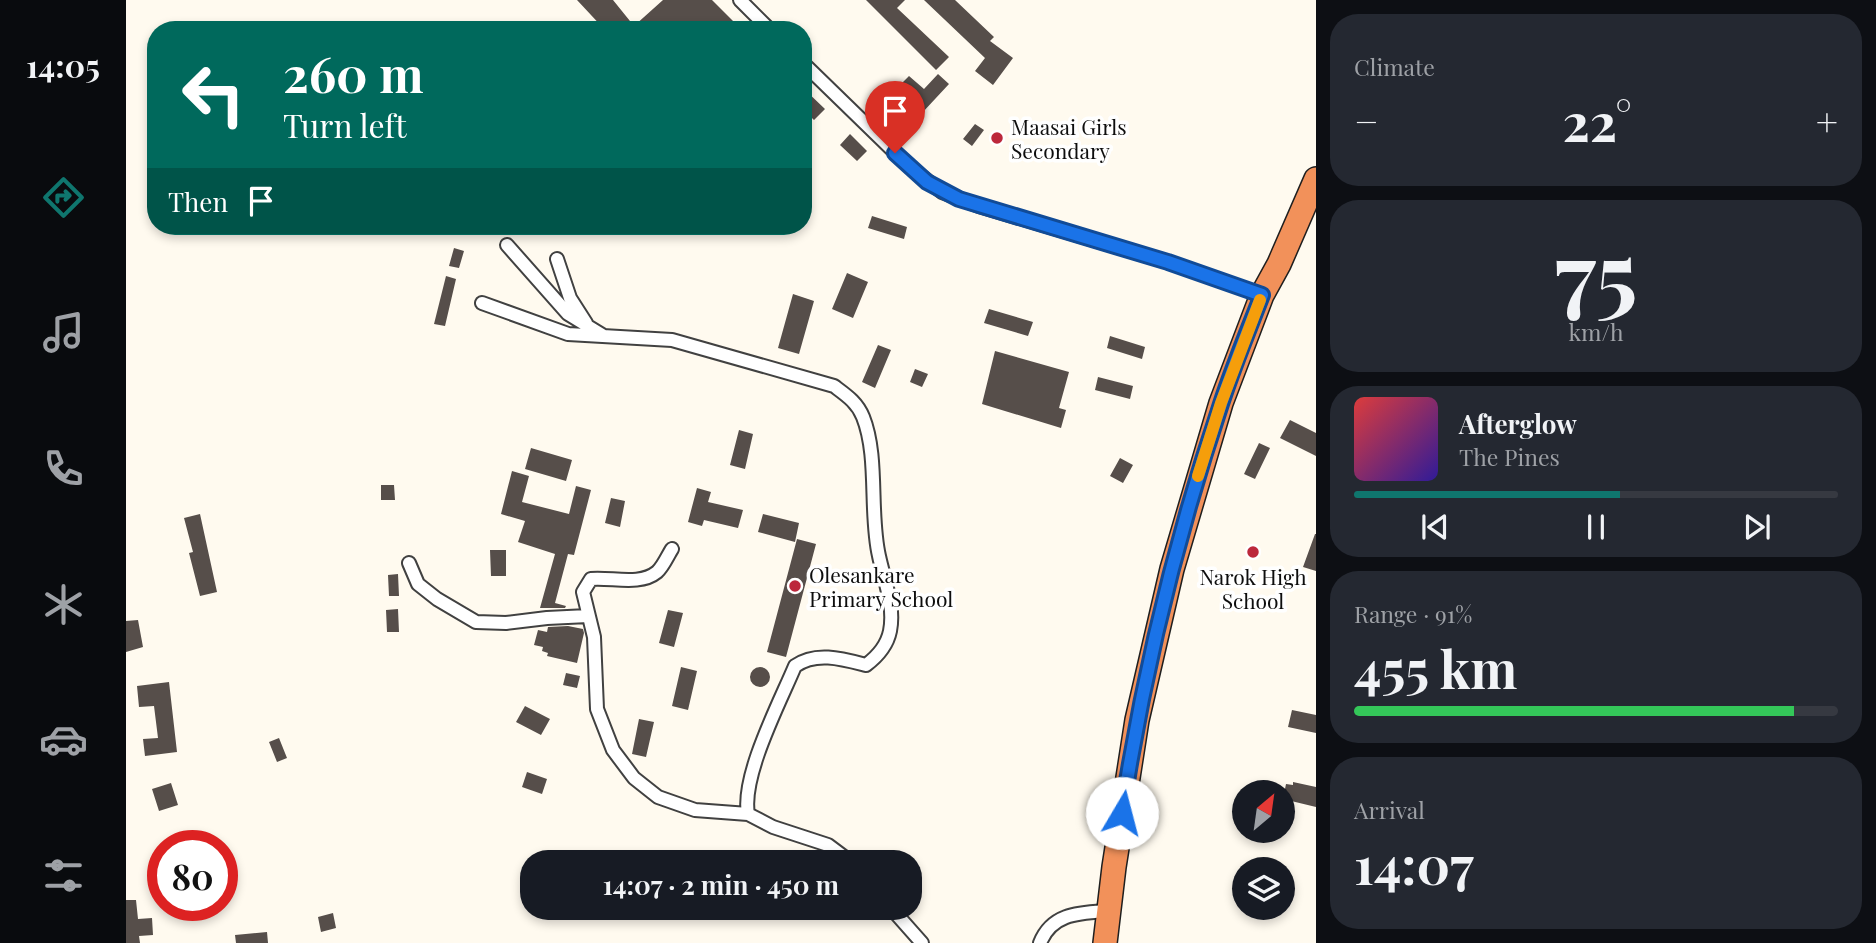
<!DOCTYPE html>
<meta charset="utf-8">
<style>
:root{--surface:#171b24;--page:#242831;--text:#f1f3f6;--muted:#9ea1a6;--line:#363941;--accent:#0f766e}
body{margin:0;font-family:"Playfair Display",serif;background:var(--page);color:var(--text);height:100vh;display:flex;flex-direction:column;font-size:26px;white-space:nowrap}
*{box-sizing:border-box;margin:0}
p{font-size:23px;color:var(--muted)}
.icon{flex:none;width:38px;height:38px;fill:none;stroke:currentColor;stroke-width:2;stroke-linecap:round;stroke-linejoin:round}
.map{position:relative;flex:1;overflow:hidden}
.panel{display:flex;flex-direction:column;gap:14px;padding:14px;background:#0d0f14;width:560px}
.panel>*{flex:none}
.guide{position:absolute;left:21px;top:21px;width:665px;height:214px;border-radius:28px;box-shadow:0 4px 10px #0003;background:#00695c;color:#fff;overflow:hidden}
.needle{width:46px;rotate:29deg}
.controls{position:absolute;left:1106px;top:780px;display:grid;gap:14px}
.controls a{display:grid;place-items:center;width:63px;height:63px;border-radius:50%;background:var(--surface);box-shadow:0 4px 10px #0003;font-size:35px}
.speed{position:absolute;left:21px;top:830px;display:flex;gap:14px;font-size:35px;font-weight:700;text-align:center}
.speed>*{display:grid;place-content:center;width:91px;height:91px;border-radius:50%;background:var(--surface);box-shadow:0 4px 10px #0003;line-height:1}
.speed .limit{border:10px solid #d22;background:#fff;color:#111}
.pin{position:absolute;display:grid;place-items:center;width:60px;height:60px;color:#fff;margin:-72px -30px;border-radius:50% 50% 50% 0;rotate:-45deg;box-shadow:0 0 7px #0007}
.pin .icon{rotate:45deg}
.me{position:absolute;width:77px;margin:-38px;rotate:8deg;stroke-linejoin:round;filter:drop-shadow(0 0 5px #0008)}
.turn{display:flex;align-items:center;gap:24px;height:147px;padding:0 21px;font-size:32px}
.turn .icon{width:91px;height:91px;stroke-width:2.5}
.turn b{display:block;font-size:49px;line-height:60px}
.then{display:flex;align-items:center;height:66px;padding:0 21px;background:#0003;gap:14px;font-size:26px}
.big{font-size:52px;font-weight:700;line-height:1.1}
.panel .widget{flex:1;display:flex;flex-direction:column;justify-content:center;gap:10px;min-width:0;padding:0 24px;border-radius:28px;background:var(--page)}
.panel .dial{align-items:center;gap:0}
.dial b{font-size:91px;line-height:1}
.song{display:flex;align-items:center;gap:21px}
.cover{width:84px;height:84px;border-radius:10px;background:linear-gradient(135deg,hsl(0 70% 55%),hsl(250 70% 35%))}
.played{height:7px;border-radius:4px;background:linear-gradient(90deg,var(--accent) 55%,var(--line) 55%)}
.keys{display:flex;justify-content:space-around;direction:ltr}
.heat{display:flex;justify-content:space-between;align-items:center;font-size:38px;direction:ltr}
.charge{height:10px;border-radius:5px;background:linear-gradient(90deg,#34c759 91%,var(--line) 0)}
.trip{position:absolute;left:394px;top:850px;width:402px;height:70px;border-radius:28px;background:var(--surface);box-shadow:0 4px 10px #0003;font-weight:700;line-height:70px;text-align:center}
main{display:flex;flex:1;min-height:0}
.menu{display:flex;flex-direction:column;width:126px;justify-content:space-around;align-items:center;background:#090b0e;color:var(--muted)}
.menu .icon{width:49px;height:49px}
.menu .on{color:var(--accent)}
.menu b{font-size:32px;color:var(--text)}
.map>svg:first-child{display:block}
.building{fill:#564e4a}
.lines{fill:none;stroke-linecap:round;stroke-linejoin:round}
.street-casing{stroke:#414141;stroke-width:16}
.highway-casing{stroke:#1f1f1f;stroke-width:26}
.street{stroke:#fff;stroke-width:12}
.highway{stroke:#f2915a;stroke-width:23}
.route-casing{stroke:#114b97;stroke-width:18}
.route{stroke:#1a73e8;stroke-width:12}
.slow{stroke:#f59e0b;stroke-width:12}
.poi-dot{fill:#bc283c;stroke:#fff;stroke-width:2.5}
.labels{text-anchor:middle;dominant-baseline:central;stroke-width:7;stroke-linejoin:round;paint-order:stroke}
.poi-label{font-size:21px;fill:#0e0e0e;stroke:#fff;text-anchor:start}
</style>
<main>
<nav class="menu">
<b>14:05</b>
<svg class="icon on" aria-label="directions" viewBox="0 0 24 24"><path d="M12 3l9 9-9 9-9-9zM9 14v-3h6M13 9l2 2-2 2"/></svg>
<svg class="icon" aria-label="music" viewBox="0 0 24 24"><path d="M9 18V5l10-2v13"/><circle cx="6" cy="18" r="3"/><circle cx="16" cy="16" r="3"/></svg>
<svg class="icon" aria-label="phone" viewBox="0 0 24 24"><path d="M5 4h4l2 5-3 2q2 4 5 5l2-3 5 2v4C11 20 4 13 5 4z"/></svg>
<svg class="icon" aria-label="climate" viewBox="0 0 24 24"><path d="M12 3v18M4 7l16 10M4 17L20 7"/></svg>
<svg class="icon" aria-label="car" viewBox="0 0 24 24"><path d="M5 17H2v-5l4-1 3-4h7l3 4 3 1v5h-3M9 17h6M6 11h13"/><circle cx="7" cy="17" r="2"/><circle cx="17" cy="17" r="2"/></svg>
<svg class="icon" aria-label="filters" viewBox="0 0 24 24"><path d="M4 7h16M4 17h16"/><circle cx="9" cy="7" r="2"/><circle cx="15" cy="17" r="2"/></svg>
</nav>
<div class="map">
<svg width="1190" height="943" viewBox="0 0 1190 943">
<rect width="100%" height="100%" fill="#fffaef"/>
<!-- building -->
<path class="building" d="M 451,0 L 487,0 L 508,26 L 537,0 L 586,0 L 616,30 L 479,30 Z
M 740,0 L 779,0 L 771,8 L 823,57 L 810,70 Z
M 798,0 L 829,0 L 868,37 L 864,41 L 887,58 L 867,85 L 849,71 L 859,58 Z
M 812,74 L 823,84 L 796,113 L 770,89 L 783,76 L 798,89 Z
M 677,88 L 699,109 L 688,120 L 677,109 Z
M 849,124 L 858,130 L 846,146 L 837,139 Z
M 724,134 L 741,151 L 731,161 L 714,145 Z
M 746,216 L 781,227 L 778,239 L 742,228 Z
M 328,248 L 338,251 L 333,268 L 323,266 Z
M 721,273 L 742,282 L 727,318 L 706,309 Z
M 320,276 L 330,279 L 319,326 L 308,324 Z
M 667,294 L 688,301 L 673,354 L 652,348 Z
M 863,309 L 907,322 L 902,336 L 858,323 Z
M 984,336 L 1019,347 L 1016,359 L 981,348 Z
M 752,345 L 765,350 L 749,388 L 736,382 Z
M 869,351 L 943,372 L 933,408 L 940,410 L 935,428 L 856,404 Z
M 789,369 L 802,374 L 796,387 L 784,382 Z
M 972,377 L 1007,386 L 1004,399 L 969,390 Z
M 1164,420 L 1190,433 L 1190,456 L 1154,438 Z
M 613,430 L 627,434 L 619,469 L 604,465 Z
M 1133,443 L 1144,448 L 1129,479 L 1118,474 Z
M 405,448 L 446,460 L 440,481 L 399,469 Z
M 994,458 L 1007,465 L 997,483 L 984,476 Z
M 386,471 L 403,476 L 396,502 L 443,514 L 450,486 L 465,490 L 448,555 L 442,554 L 429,603 L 440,606 L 439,608 L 414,608 L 429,554 L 392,542 L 399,521 L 375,514 Z
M 255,485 L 268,485 L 269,500 L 255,500 Z
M 571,488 L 585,492 L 582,502 L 617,510 L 612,528 L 578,520 L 576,526 L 562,522 Z
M 485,498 L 499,501 L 494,527 L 479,523 Z
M 74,514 L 91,592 L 74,596 L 63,553 L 67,552 L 58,518 Z
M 637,514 L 673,523 L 669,542 L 632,532 Z
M 1189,534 L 1190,534 L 1190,571 L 1177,567 Z
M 671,539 L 690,544 L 660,657 L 641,652 Z
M 364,550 L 380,550 L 380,576 L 365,576 Z
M 272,574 L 273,596 L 263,596 L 262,575 Z
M 272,609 L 273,632 L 261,632 L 260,610 Z
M 542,610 L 557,613 L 548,647 L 533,643 Z
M 12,620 L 17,647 L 0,652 L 0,621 Z
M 442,626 L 457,629 L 458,633 L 451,663 L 421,656 L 422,653 L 416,651 L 417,647 L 408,645 L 412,630 L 421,632 L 422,627 Z
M 555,667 L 571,671 L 562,710 L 546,706 Z
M624 677a10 10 0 1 1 20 0a10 10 0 1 1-20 0Z
M 440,673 L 454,676 L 451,688 L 437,685 Z
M 43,682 L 51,752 L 19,756 L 17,739 L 32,738 L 28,706 L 13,707 L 11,686 Z
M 399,706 L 424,719 L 415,735 L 390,722 Z
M 1166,710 L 1190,715 L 1190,733 L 1162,727 Z
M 513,719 L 528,722 L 520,757 L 506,754 Z
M 153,738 L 161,758 L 151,762 L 143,742 Z
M 401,772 L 421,779 L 416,794 L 396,787 Z
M 1167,782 L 1190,787 L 1190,807 L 1157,799 L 1160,784 L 1167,785 Z
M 45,783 L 52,805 L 33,811 L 26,789 Z
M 0,900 L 10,900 L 12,919 L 26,918 L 27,935 L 13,936 L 14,943 L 0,943 Z
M 207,913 L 210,928 L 195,932 L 192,917 Z
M 141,932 L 142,943 L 110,943 L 109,935 Z"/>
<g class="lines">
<!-- street casing -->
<g class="street-casing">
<path id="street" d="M 614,0 L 644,30
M 677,63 L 785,168 L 816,192 L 853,206 L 1042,262 L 1136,295
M 381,245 L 442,314 L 478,336
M 431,259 L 444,298 L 460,323
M 356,303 L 442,334 L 546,340 L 708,386 C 720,395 731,402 737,417 C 753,457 743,513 753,556 C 758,580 769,606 764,631 C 761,646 752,656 740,665 C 717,659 690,651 669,666 C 654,702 615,776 622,814 L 647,827 L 702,845 L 726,863
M 546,549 C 542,555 537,567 531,572 C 514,586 486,577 465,579 L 457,592 L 468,637 L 471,709 L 487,750 L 508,778 L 532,797 L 569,810 L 622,814
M 283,563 L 292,584 L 311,599 L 350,622 L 380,623 L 421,618 L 462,616
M 765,908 L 796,943
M 914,943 C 926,913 953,913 982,911"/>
</g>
<!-- highway casing -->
<g class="highway-casing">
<path id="highway" d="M 979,943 L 988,867 L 1011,720 L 1046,569 L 1095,403 L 1136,295 L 1153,264 L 1190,179"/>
</g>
<!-- street -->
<use href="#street" class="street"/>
<!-- highway -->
<use href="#highway" class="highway"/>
</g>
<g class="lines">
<!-- route casing -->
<g class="route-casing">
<path id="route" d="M 769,153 L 801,182 L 833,199 L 1042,262 L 1136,295 C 1122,331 1107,367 1095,404 C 1050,538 1017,674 996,813"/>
</g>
<!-- route -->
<use href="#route" class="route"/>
<!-- slow -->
<path class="slow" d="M 1072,476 L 1095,403 L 1134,300"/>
</g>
<!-- markers -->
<g class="poi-dot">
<circle cx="871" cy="138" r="7"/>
<circle cx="1127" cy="552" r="7"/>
<circle cx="669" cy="586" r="7"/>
</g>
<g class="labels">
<!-- poi labels -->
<g class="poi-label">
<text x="885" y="126">Maasai Girls<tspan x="885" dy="24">Secondary</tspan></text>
<text x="683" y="574">Olesankare<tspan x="683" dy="24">Primary School</tspan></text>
<text x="1127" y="576" text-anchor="middle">Narok High<tspan x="1127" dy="24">School</tspan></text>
</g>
</g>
</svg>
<div class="controls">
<a><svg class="needle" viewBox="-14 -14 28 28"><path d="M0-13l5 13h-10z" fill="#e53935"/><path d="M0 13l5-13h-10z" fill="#9ea1a6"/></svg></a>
<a><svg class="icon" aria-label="layers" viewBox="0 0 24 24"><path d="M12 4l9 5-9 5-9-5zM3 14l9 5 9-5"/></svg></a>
</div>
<div class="speed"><div class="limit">80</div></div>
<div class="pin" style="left:769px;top:153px;background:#d93025"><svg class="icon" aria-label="arrive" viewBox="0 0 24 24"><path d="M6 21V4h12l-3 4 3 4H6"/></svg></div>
<svg class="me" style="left:996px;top:813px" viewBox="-20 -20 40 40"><circle r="19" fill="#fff"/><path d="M0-13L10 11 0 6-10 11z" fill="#1a73e8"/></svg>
<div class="trip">14:07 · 2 min · 450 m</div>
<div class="guide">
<div class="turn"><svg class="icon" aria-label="left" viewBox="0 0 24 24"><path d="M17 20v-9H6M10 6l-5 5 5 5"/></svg><div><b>260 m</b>Turn left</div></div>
<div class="then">Then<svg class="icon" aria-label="arrive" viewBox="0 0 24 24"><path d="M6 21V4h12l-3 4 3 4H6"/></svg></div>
</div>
</div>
<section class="panel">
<div class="widget"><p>Climate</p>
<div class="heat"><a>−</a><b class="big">22°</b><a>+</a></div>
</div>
<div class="widget dial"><b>75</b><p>km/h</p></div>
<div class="widget">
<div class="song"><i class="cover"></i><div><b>Afterglow</b><p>The Pines</p></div></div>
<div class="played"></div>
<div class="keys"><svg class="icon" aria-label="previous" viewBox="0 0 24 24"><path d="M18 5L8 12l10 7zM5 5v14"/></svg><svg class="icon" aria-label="pause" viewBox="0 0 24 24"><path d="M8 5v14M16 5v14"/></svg><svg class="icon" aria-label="next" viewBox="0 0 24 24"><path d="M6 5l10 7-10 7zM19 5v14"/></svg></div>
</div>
<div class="widget"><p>Range · 91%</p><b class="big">455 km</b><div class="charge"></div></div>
<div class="widget"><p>Arrival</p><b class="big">14:07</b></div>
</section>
</main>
